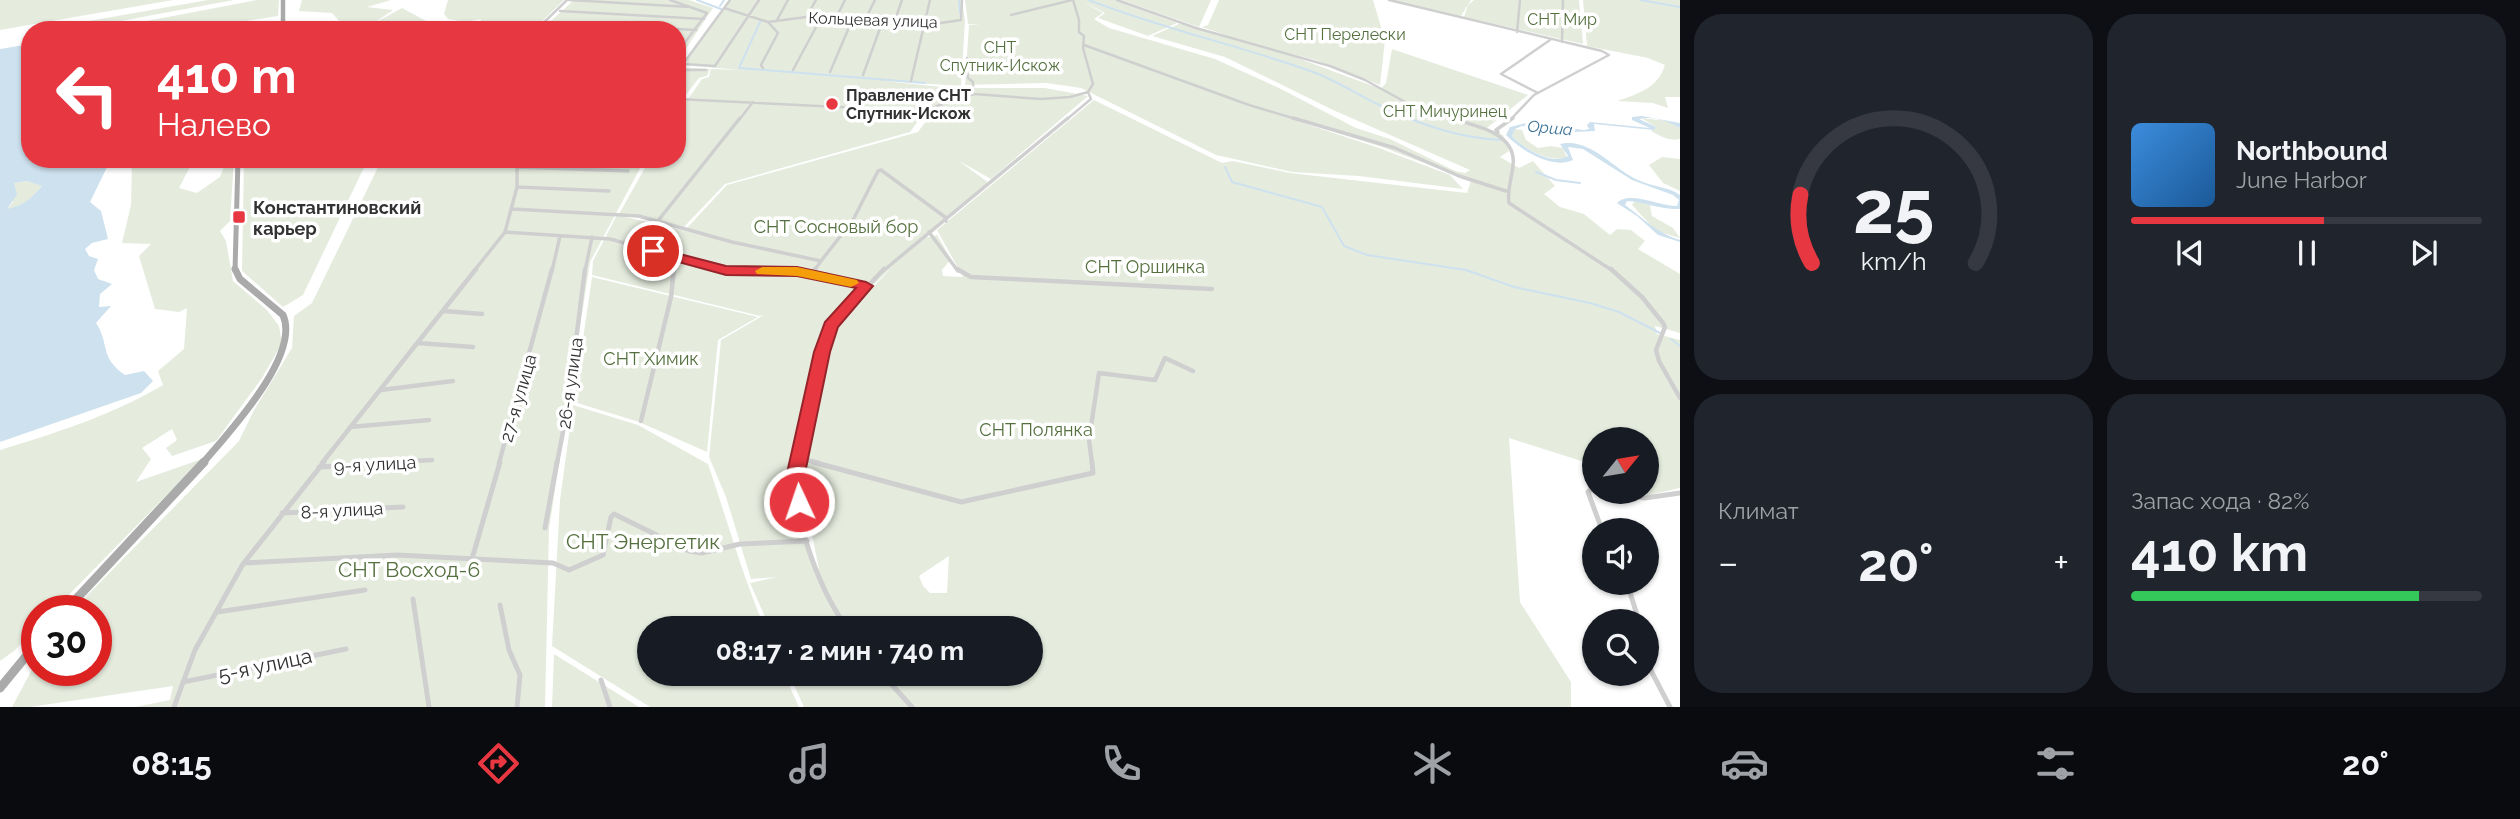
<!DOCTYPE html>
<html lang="ru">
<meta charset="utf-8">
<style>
:root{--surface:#171b24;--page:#20242c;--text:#f1f3f6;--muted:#9ea1a6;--line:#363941;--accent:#e73740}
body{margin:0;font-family:Raleway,sans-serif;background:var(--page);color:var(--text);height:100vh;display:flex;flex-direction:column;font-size:26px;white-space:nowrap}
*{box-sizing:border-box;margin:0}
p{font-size:23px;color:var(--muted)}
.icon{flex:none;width:38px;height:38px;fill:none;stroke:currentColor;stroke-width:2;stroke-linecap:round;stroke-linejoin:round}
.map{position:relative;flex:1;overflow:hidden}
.details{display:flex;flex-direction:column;gap:14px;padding:14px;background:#0d0f14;width:840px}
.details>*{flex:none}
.banner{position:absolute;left:21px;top:21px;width:665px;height:147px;border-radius:28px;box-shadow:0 2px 5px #0004;background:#e73740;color:#fff;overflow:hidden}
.needle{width:46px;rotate:60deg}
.controls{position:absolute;left:1582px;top:427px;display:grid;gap:14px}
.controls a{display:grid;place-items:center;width:77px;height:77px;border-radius:50%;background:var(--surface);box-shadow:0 2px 5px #0004;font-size:35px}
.speed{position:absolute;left:21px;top:595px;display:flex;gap:14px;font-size:35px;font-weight:700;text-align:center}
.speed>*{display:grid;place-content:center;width:91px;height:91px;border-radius:50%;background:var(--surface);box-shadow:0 2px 5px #0004;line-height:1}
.speed .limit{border:10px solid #d22;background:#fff;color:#111}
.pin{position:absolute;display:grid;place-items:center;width:60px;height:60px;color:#fff;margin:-30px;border:4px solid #fff;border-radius:50%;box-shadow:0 2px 7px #0007}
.me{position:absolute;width:77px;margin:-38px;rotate:357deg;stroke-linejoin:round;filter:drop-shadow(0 0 5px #0008)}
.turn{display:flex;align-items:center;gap:24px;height:147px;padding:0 21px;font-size:32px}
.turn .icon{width:91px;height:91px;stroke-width:2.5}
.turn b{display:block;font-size:49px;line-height:60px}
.big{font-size:52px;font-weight:700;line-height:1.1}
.details .card{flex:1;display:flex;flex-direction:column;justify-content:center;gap:10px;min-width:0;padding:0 24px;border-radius:28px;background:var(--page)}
.details .dial{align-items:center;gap:0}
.dial svg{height:182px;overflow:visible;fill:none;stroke:var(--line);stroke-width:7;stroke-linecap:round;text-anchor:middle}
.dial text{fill:var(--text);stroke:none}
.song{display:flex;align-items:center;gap:21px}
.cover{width:84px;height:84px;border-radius:10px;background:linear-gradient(135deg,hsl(210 70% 55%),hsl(210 70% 35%))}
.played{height:7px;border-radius:4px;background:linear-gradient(90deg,var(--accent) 55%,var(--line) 55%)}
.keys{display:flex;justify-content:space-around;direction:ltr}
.heat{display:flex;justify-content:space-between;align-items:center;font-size:38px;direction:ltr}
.charge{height:10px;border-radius:5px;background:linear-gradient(90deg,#34c759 82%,var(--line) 0)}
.details .tiles{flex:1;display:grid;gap:14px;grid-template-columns:repeat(2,1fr)}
.trip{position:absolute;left:637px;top:616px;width:406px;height:70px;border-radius:35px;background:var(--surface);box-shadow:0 2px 5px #0004;font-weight:700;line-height:70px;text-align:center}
.dock{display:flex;height:112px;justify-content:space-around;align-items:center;background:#090b0e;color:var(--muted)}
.dock .icon{width:49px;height:49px}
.dock .selected{color:var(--accent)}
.dock b{font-size:32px;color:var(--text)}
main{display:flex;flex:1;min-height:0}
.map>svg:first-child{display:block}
.green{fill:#e5ecde;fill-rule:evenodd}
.water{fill:#cee1ee;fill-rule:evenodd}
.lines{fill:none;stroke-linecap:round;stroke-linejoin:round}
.stream{stroke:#cee1ee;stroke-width:2}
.street-far3{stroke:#cfcfcf;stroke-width:2.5}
.street-far2{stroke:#cfcfcf;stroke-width:3.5}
.street-far1{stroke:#cfcfcf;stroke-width:4.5}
.street{stroke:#cfcfcf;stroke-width:5}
.primary-far3{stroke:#aaa;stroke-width:4.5}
.primary-far2{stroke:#aaa;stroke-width:5}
.primary-far1{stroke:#aaa;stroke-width:7}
.primary{stroke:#aaa;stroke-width:9}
.route{fill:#e73740;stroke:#96242a;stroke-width:2}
.slow{fill:#f59e0b}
.poi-dot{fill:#e73740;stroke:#fff;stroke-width:2.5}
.labels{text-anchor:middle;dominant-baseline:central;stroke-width:7;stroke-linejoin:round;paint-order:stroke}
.far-park-label{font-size:16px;fill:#54703e;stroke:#fff}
.far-street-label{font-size:16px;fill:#323232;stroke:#fff}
.far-poi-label{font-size:16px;font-weight:bold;fill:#323232;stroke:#fff;text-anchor:start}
.far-water-label{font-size:16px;font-style:italic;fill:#3e7397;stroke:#fff}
.poi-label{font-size:18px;font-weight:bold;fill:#323232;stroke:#fff;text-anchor:start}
.park-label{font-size:18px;fill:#54703e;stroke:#fff}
.street-label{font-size:18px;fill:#323232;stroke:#fff}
.near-park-label{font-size:21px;fill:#54703e;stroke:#fff}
.near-street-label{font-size:21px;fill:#323232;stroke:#fff}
</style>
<main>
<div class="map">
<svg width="1680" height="707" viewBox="0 0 1680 707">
<rect width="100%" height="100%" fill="#fff"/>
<!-- green -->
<path class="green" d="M 0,0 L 173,0 L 0,30 Z
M 208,0 L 234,0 L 72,30 L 38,30 Z
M 257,0 L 279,0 L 278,16 L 246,21 L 233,30 L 99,30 Z
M 302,0 L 391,0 L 367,7 L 393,10 L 371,25 L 402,8 L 443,30 L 347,30 L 332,13 L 299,11 Z
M 448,0 L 564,0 L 533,30 L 478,30 L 481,19 L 465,22 L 448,19 L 444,14 Z
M 574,0 L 689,0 L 713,8 L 677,62 L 677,30 L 541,30 Z
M 729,0 L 962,0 L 965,21 L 961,86 L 884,81 L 952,88 L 1045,88 L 1088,96 L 991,179 L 959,161 L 989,183 L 921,239 L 937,235 L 951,259 L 942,270 L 943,276 L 963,277 L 937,230 L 1094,100 L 1222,163 L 1233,161 L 1290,173 L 1467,193 L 1471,181 L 1382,147 L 1258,108 L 1379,148 L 1450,175 L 1463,189 L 1359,176 L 1292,172 L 1216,155 L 1081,88 L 1046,83 L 965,85 L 969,25 L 980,25 L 968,24 L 965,0 L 1115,0 L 1177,23 L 1148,36 L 1098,18 L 1105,13 L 1082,1 L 1103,13 L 1094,19 L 1109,28 L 1215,59 L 1279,88 L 1356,128 L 1390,139 L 1455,171 L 1465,173 L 1470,170 L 1333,110 L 1225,57 L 1152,36 L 1181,23 L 1231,37 L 1202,27 L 1208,25 L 1219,0 L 1373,0 L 1385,40 L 1380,85 L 1316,60 L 1276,50 L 1381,89 L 1386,83 L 1392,49 L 1528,95 L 1487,128 L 1503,135 L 1509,151 L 1500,157 L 1519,168 L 1533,161 L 1555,186 L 1544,194 L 1560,207 L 1584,214 L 1610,235 L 1617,229 L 1631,230 L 1645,241 L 1638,249 L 1680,274 L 1680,333 L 1655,326 L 1657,334 L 1680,340 L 1680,488 L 1649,495 L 1625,492 L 1647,492 L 1647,439 L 1594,439 L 1594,465 L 1509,438 L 1520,602 L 1571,682 L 1571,707 L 804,707 L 789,674 L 1031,674 L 1031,628 L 770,628 L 750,583 L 777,577 L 751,579 L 726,497 L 709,457 L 721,340 L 764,315 L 760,316 L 592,275 L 593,261 L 617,215 L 742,244 L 686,229 L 727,185 L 918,132 L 934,110 L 927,104 L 931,96 L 920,102 L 926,110 L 910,132 L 725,184 L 684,227 L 619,214 L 650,159 L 677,159 L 677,115 L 702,79 L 709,77 L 711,69 L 740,70 L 683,65 ZM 893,266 L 834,329 L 801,481 L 819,569 L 816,570 L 792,475 L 832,325 ZM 949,556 L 947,593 L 930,593 L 923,586 L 919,576 Z
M 1121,0 L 1211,0 L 1199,27 Z
M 1392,0 L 1471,0 L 1461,16 Z
M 1474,0 L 1579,0 L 1583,44 L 1464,17 L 1468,5 Z
M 1583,0 L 1680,0 L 1680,97 L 1665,97 L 1668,108 L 1653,103 L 1617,101 C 1638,94 1658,88 1665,65 L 1648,58 L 1587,46 Z
M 677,67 L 710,69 L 707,76 L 699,78 L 677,106 Z
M 1641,118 L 1667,121 L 1680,128 L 1680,139 C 1670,142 1660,136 1651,131 L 1656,127 Z
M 1515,129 L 1522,130 L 1526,140 L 1538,148 L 1551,146 L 1563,148 L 1567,158 C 1548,162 1525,150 1512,136 Z
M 1662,157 L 1680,159 L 1680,191 L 1663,183 L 1649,165 Z
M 132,159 L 194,159 L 179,188 L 197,193 L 220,177 L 227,159 L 234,159 L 230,221 L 220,231 L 226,241 L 233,281 L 267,310 L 279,326 L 282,343 L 262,378 L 216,441 L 172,456 L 166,448 L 177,440 L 172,429 L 142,448 L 151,459 L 136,482 L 202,459 L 53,611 L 37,611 L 37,628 L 14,651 L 0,661 L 0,450 C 56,433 112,415 163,385 L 158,371 L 184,349 L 187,308 L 179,312 L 155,309 L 139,256 L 151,244 L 122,243 L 131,205 Z
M 244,159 L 368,159 L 303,295 L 283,307 L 242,271 Z
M 382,159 L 645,159 L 590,262 L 549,529 L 545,707 L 135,707 L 170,700 L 173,686 L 30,707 L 12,707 L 37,660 L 37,670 L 96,670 L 96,611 L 72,611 L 239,441 L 253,412 L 292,348 L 294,316 L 312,303 Z
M 27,181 L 43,185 C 30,199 25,205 6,210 L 13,202 L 13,183 Z
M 1635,201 L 1653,206 L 1650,206 L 1652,216 L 1673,228 L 1680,238 L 1656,231 L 1632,205 Z
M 592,277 L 758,317 L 718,340 L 707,452 L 639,422 L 574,402 Z
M 573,405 L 638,425 L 708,464 C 727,519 742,575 765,628 L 649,628 L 649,674 L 784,674 L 799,707 L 650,707 L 552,646 L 560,500 Z
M 554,654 L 639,707 L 552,707 Z"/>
<!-- water -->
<path class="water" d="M 30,44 L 30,159 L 111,159 L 90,202 L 101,211 L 108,239 L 92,243 L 85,249 L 89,256 L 98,259 L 94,270 L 98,279 L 112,284 L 100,294 L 99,307 L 111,306 L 96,323 C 110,344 99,357 125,375 L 144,371 L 153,381 L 141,393 L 0,442 L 0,49 ZM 27,181 L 42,186 C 31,198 25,205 7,209 L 17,195 L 14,183 Z
M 1642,116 L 1680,123 L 1680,128 C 1667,121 1653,116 1639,119 L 1656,127 L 1654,130 L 1594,124 L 1595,131 L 1575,132 L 1522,126 L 1515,129 L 1512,136 C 1524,149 1552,166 1568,156 L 1560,144 C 1590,137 1613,169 1638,180 C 1652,187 1667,186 1680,195 L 1680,209 C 1661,210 1646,202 1627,201 L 1625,205 C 1643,218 1658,234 1680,240 L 1680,242 L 1658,235 L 1637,216 L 1617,203 C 1629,190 1658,206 1677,206 L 1679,200 L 1673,195 L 1632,180 L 1583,149 L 1568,147 L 1573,160 C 1551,170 1521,150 1506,135 L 1510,127 L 1526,123 L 1584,130 L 1589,129 L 1587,125 L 1590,122 L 1650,128 L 1632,120 L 1632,117 Z"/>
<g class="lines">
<!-- stream -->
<path class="stream" d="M 697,0 L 721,9
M 959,0 L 960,13
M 1089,0 C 1162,29 1239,45 1313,72 C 1335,80 1355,93 1375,103 C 1415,123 1458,139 1503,140
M 1640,0 L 1680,7
M 720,6 L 724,0
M 761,20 L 739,68 L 925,83
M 1225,167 L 1232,182 L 1322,207 L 1344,246 L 1367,255 L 1466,270 L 1514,287 L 1590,303 L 1619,312 L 1660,333
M 1536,172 L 1556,180 L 1580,183
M 1671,339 L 1680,346"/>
<!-- street-far3 -->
<path class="street-far3" d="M 569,0 L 690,7
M 670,0 L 707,13 L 677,53
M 730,0 L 683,64 L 715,66 L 759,0
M 1117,0 L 1196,28 L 1330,66 L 1365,80 L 1420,110 L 1455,120
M 1389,0 L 1602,51 L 1609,55 L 1534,95 L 1510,120
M 724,8 L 768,22 L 822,15 L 934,24 L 961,20 L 962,0
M 560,11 L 704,19
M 1011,15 L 1072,0
M 807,16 L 816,0
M 837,16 L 845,0
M 866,18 L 875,0
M 777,20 L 788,0
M 895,20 L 902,0
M 549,22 L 696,30
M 536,30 L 567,0
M 1517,32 L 1520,0
M 1562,42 L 1563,0
M 1084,45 L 1249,105 L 1299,120
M 967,58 L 968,78 L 973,82 L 973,94
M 763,68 L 761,65 L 778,33 L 768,22
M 677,70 L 706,70
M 793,70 L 822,16
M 830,72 L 853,18
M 863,75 L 883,20
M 911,81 L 930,0
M 677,85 L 685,85
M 1538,93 L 1501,74 L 1550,40
M 677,99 L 922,111 L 974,94 L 1041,99 L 1070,97 L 1088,92
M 739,120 L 753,102
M 1066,120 L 1091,99 L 1088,92 L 1093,84 L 1083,48 L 1084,36 L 1079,32 L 1079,20 L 1073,0"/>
<!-- street-far2 -->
<path class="street-far2" d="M 1293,118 L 1395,148 L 1459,176 L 1506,191
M 1448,118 C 1473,125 1517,132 1513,165 C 1512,178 1507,189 1509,203 L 1613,271
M 1498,132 L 1496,130 L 1513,118
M 517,167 L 628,171
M 517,187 L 609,191
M 512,209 L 639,216 L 732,242 L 821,261 L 814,271
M 657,222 L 740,118
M 505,232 L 610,239 L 726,271 L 797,271
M 929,232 L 958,271
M 821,261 L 853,220 L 878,171 L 881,170 L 945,217 L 946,221
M 474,271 L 505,232 L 517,187 L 517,159
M 552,271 L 560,236
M 585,271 L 592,237
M 674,271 L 675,257
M 883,271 L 1068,118"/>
<!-- street-far1 -->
<path class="street-far1" d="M 720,269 L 797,271 L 866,286
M 957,269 L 971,277 L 1212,289
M 1611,269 L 1642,297 L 1663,323 L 1665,327 L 1656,350 L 1659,361 L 1680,398
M 812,274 L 815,269
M 444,311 L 482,314
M 418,343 L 473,347
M 381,390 L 453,381
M 641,421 L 671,297 L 674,269
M 350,427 L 429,420
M 800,454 L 807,460 L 819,463
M 322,463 L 476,269
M 379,463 L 432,460
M 499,463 L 552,269
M 557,463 L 567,411 L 585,269
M 798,463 L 816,377 L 831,325 L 884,269
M 1092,463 L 1089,440 L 1099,373 L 1155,380 L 1165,358 L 1193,371"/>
<!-- street -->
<path class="street" d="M 798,462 C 788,510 819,589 847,628
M 813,462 L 961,502 L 1093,473 L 1092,462
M 319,467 L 407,462
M 1594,487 L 1588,492 L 1602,530
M 1610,492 L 1645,498 L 1680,493
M 282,513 L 403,507
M 545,528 L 557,462
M 472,559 L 500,462
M 244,563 L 397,555 L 553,563 L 569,570 L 603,555 L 611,517 L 614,514 L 689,551 L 702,553 L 740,544 L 807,541
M 1627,583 L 1639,621
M 413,599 L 429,707
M 500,605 L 509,650 L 520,675 L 517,707
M 217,612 L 365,590
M 1647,663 L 1670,707
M 882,674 L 912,707
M 601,680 L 610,707
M 183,682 L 346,649
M 174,707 L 195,650 L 243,564 L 324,462"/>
<!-- primary-far3 -->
<path class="primary-far3" d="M 283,0 L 283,30"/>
<!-- primary-far2 -->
<path class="primary-far2" d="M 235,271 L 238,159"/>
<!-- primary-far1 -->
<path class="primary-far1" d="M 203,463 C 228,433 301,356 283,315 L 240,279 L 235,269"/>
<!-- primary -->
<path class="primary" d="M 65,611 L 204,462
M 0,688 L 37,643"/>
</g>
<!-- route -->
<path class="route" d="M 653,247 L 726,266 L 797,267 L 866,282 L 873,286 L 838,327 L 830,352 L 805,473 L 809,502 L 806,508 L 799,510 L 792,508 L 787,473 L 814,352 L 825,322 L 856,288 L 797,276 L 726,275 L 649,254 L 647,251 Z"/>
<!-- slow -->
<path class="slow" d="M 762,267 L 797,267 L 857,280 L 859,283 L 851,287 L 797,276 L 757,274 L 755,271 Z"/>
<!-- markers -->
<g class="poi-dot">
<circle cx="832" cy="104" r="7"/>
<rect x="232" y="210" width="14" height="14" rx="3.5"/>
</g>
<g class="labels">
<!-- far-park labels -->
<g class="far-park-label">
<text x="1562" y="19">СНТ Мир</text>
<text x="1345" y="34">СНТ Перелески</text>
<text x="1000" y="47">СНТ<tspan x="1000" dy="18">Спутник-Искож</tspan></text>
<text x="1445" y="111">СНТ Мичуринец</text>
</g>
<!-- far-street labels -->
<g class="far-street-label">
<text transform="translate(873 20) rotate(2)">Кольцевая улица</text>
</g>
<!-- far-poi labels -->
<g class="far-poi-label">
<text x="846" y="95">Правление СНТ<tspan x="846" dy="18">Спутник-Искож</tspan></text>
</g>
<!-- far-water labels -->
<g class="far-water-label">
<text transform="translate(1550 128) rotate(5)">Орша</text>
</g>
<!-- poi labels -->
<g class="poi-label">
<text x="253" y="207">Константиновский<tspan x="253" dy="21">карьер</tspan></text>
</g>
<!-- park labels -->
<g class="park-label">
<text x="836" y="226">СНТ Сосновый бор</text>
<text x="1145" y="266">СНТ Оршинка</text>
<text x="651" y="358">СНТ Химик</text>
<text x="1036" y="429">СНТ Полянка</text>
</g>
<!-- street labels -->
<g class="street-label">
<text transform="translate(570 383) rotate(-82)">26-я улица</text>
<text transform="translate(518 398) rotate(-74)">27-я улица</text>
<text transform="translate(375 464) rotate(-3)">9-я улица</text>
<text transform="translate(342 510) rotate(-3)">8-я улица</text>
</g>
<!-- near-park labels -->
<g class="near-park-label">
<text x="643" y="541">СНТ Энергетик</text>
<text x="409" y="569">СНТ Восход-6</text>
</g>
<!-- near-street labels -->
<g class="near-street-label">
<text transform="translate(265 665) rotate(-12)">5-я улица</text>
</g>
</g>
</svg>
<div class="controls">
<a><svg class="needle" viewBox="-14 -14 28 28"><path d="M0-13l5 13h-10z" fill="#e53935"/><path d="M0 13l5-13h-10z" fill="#9ea1a6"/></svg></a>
<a><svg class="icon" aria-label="sound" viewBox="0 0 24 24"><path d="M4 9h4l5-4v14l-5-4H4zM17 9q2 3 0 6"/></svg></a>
<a><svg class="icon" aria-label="search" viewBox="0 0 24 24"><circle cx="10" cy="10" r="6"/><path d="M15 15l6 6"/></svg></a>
</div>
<div class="speed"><div class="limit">30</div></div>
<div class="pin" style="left:653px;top:251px;background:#d93025"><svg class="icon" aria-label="arrive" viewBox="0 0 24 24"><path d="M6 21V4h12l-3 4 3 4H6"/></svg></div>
<svg class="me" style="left:799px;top:502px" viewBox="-20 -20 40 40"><circle r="17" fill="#e73740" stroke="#fff" stroke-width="3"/><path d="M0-11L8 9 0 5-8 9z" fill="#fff"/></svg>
<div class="trip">08:17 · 2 мин · 740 m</div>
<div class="banner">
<div class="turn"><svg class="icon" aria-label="left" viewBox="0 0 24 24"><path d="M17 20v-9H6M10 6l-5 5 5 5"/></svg><div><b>410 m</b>Налево</div></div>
</div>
</div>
<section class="details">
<div class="tiles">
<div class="card dial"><svg viewBox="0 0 100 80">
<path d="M14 69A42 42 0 1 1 86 69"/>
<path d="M14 69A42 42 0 0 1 9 39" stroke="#e73740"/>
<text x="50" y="56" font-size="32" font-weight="700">25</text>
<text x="50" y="72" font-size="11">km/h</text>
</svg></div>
<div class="card">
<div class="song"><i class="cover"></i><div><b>Northbound</b><p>June Harbor</p></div></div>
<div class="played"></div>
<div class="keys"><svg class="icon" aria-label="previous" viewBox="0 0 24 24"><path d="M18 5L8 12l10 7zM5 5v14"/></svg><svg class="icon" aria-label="pause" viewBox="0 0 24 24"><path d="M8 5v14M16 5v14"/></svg><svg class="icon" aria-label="next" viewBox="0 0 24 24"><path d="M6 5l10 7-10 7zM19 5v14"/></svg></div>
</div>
<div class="card"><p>Климат</p>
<div class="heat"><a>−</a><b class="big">20°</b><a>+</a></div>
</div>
<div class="card"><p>Запас хода · 82%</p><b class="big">410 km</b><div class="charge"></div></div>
</div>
</section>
</main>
<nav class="dock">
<b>08:15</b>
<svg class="icon selected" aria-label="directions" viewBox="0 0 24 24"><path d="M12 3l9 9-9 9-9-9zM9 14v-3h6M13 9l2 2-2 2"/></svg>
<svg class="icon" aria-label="music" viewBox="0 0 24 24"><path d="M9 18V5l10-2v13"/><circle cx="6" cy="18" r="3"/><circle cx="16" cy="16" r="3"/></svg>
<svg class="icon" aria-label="phone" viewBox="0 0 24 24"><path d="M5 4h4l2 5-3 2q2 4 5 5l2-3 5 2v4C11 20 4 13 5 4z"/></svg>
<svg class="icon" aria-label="climate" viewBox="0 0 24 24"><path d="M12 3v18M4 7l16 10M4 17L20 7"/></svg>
<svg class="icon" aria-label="car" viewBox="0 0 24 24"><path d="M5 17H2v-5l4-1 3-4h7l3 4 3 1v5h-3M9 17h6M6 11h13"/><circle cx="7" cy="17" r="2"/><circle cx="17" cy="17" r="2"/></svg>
<svg class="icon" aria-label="filters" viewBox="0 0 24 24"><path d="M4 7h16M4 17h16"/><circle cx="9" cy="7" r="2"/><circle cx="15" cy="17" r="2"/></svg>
<b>20°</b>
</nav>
